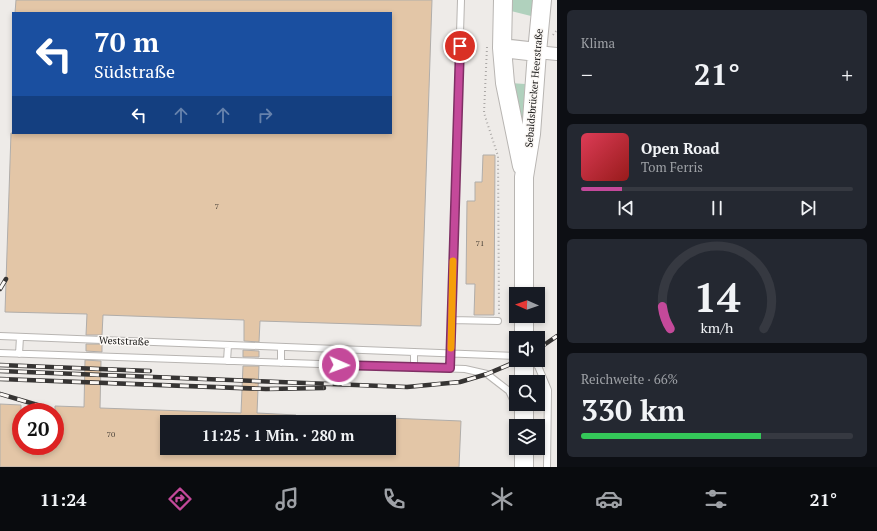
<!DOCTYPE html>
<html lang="de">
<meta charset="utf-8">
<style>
:root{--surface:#171b24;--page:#242831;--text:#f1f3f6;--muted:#9ea1a6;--line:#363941;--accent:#c4499a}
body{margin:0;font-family:"PT Serif",serif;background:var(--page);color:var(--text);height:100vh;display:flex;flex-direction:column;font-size:15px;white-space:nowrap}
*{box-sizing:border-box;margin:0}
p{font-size:13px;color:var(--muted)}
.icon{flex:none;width:22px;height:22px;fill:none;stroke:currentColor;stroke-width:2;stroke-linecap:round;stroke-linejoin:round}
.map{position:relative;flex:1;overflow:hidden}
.side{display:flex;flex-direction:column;gap:10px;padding:10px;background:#0d0f14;width:320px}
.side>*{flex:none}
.banner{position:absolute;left:12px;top:12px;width:380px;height:122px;border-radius:0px;box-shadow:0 2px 6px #0003;background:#1a4fa0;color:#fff;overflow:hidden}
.needle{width:26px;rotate:272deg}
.fabs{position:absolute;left:509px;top:287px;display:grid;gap:8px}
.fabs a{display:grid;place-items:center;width:36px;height:36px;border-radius:0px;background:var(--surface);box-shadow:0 2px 6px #0003;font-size:20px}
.speed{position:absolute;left:12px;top:403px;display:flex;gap:8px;font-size:20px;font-weight:700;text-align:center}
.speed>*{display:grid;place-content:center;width:52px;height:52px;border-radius:50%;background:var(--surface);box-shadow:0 2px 6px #0003;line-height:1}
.speed .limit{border:6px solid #d22;background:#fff;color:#111}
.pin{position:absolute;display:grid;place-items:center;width:34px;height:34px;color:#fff;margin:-17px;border:2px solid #fff;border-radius:50%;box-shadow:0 1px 4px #0007}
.me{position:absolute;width:44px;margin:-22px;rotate:92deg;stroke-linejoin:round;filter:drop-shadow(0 0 3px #0008)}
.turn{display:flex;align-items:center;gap:14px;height:84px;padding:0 16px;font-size:18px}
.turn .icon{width:52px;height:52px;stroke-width:2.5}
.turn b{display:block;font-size:28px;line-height:34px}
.lanes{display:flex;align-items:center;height:38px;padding:0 16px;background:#0003;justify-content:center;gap:20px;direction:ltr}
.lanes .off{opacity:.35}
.big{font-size:30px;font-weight:700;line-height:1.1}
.side .tile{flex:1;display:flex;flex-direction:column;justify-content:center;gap:6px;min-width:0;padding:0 14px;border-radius:6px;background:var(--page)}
.side .dial{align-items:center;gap:0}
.dial svg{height:104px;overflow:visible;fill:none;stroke:var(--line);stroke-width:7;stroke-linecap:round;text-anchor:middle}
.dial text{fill:var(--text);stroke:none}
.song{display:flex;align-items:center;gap:12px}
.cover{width:48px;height:48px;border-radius:6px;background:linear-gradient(135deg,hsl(350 70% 55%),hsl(0 70% 35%))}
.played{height:4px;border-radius:2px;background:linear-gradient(90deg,var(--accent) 15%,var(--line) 15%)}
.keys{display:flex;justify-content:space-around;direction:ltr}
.heat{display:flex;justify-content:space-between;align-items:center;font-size:22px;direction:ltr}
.charge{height:6px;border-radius:3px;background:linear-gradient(90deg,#34c759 66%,var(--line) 0)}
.trip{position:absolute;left:160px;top:415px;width:236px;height:40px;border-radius:0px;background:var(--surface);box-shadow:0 2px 6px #0003;font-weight:700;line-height:40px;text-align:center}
.tabs{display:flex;height:64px;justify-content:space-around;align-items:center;background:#090b0e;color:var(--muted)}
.tabs .icon{width:28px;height:28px}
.tabs .current{color:var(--accent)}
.tabs b{font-size:18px;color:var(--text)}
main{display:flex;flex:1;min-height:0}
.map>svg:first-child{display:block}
.green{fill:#b0d1bd}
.building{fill:#e3c6a7;stroke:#b0adaa}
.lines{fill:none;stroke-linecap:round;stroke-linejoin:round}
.service-casing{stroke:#b8b5b2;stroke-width:8}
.minor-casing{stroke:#b8b5b2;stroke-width:14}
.primary-casing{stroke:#b8b5b2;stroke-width:20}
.path{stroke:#aba8a6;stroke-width:2;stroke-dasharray:1 3;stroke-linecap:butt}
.service{stroke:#fff;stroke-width:6}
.minor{stroke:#fff;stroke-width:12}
.primary{stroke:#fff;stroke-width:18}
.rail-casing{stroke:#363433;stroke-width:4.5}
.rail{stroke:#fbf8f5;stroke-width:3;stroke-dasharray:9;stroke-linecap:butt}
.primary-bridge-casing{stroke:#b8b5b2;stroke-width:20;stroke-linecap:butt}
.primary-bridge{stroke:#fff;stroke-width:18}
.route-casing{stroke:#7f2f64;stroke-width:10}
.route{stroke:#c4499a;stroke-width:7}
.slow{stroke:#f59e0b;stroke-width:7}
.labels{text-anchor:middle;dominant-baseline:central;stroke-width:3;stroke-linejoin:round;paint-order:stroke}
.number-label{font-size:8px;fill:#484038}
.street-label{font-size:10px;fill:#151413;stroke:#fbf8f5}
</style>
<main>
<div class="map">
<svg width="557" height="467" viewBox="0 0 557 467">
<rect width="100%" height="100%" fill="#eeebe8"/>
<!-- green -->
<path class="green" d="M 512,0 L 536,0 L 535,17 L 511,11 Z
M 510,83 L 525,84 L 522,131 Z"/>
<!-- building -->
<path class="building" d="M 16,0 L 432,0 L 421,326 L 260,321 L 259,342 L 244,341 L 244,320 L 103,315 L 102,335 L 86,335 L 87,314 L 5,312 L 11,133 L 391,133 L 391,13 L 15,13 Z
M 483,155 L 495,155 L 494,315 L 474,315 L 475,284 L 466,284 L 467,201 L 475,201 L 475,182 L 482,182 Z
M 86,344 L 102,344 L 102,352 L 86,351 Z
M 243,350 L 259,351 L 259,357 L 243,357 Z
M 85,360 L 101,361 L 100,408 L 241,413 L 243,366 L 259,366 L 257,413 L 296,415 L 296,422 L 167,422 L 167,448 L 389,448 L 389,418 L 461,421 L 459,467 L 0,467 L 0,404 L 21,405 L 21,446 L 55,446 L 55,406 L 84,407 Z"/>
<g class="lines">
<!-- service casing -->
<g class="service-casing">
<path id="service" d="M 451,320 L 498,321
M 0,336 L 516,356
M 0,353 L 465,369 L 487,374 L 509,391 L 518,410
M 19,354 L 20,337
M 530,360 L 538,366 L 548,390 L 547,467
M 227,361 L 228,345
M 281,363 L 281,347
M 339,365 L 340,349
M 414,367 L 414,352
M 450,368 L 461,0"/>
</g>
<!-- minor casing -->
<g class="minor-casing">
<path id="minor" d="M 537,52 L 557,54"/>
</g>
<!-- primary casing -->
<g class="primary-casing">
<path id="primary" d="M 503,0 L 502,48 L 505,83 L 522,166
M 502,48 L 537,52
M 524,294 L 524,177 L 531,134 L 537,52 L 542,0
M 524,338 L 524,316
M 524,382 L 524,360
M 524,426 L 524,404"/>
</g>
<!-- path -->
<path class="path" d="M 553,35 L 557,30
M 487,47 L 484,113 L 498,156 L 499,314"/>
<!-- service -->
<use href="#service" class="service"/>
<!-- minor -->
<use href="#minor" class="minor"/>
<!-- primary -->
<use href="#primary" class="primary"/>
<!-- rail casing -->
<g class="rail-casing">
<path id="rail" d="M 0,289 L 6,279
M 538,349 L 557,336
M 0,365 L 150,371
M 0,371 L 407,387 L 460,382 L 487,374 L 520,360
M 0,379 L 266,389 L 324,388
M 0,394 L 41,406"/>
</g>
<!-- rail -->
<use href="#rail" class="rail"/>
<!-- primary-bridge casing -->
<g class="primary-bridge-casing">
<path id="primary-bridge" d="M 524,467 L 524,448"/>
</g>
<!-- primary-bridge -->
<use href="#primary-bridge" class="primary-bridge"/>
</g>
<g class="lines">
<!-- route casing -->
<g class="route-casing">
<path id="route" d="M 339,365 L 450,368 L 460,46"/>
</g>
<!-- route -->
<use href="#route" class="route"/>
<!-- slow -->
<path class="slow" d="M 451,348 L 453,261"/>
</g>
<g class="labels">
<!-- number labels -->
<g class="number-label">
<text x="217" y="206">7</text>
<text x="480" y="243">71</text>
<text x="111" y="434">70</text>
</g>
<!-- street labels -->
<g class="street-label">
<text transform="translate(534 88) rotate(-85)">Sebaldsbrücker Heerstraße</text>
<text transform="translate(124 341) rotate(2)">Weststraße</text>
</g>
</g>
</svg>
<div class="fabs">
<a><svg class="needle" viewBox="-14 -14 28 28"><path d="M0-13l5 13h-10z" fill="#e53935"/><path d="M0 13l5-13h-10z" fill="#9ea1a6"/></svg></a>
<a><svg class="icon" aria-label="sound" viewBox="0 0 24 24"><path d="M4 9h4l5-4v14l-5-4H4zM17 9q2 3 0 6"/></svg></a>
<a><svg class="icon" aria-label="search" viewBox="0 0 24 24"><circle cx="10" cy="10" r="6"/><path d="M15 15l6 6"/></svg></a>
<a><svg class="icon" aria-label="layers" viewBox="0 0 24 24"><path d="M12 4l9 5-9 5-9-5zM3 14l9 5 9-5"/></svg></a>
</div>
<div class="speed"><div class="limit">20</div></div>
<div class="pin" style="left:460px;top:46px;background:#d93025"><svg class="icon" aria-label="arrive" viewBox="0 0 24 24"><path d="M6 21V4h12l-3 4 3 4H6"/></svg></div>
<svg class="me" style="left:339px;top:365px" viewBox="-20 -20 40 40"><circle r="17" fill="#c4499a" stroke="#fff" stroke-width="3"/><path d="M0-11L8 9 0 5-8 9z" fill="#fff"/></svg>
<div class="trip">11:25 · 1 Min. · 280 m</div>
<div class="banner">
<div class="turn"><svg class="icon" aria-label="left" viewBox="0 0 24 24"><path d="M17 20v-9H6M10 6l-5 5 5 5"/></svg><div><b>70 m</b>Südstraße</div></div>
<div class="lanes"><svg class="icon" aria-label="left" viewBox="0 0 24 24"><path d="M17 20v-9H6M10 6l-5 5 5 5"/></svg><svg class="icon off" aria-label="ahead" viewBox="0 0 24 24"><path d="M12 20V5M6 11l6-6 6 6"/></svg><svg class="icon off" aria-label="ahead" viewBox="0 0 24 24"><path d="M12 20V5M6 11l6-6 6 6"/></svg><svg class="icon off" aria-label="right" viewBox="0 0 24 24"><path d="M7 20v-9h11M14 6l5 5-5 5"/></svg></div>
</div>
</div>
<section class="side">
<div class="tile"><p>Klima</p>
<div class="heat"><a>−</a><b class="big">21°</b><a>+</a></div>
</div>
<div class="tile">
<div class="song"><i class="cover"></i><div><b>Open Road</b><p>Tom Ferris</p></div></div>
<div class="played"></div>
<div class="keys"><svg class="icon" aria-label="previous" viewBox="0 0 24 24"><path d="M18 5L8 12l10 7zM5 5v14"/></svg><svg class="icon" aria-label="pause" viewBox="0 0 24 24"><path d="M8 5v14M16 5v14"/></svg><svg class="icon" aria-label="next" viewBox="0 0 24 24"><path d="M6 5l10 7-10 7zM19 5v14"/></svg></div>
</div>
<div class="tile dial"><svg viewBox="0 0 100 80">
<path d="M14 69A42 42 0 1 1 86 69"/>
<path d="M14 69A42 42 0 0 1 8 52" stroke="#c4499a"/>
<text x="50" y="56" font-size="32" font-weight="700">14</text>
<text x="50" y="72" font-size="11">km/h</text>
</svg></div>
<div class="tile"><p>Reichweite · 66%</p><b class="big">330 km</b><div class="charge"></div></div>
</section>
</main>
<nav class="tabs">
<b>11:24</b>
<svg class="icon current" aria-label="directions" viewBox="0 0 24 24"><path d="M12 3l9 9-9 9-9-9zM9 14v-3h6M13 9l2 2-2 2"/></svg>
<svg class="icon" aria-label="music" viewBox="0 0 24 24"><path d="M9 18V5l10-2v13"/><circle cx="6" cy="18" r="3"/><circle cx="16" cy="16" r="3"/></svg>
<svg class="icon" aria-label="phone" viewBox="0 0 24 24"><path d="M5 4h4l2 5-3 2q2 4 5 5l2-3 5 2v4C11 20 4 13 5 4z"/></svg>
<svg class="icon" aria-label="climate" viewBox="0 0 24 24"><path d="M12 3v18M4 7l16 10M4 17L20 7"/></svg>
<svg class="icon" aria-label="car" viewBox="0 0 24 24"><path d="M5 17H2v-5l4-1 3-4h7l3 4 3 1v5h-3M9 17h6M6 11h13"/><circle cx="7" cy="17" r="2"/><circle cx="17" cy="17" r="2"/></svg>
<svg class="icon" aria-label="filters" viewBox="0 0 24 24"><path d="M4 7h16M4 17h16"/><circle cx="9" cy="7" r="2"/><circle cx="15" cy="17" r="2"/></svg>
<b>21°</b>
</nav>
